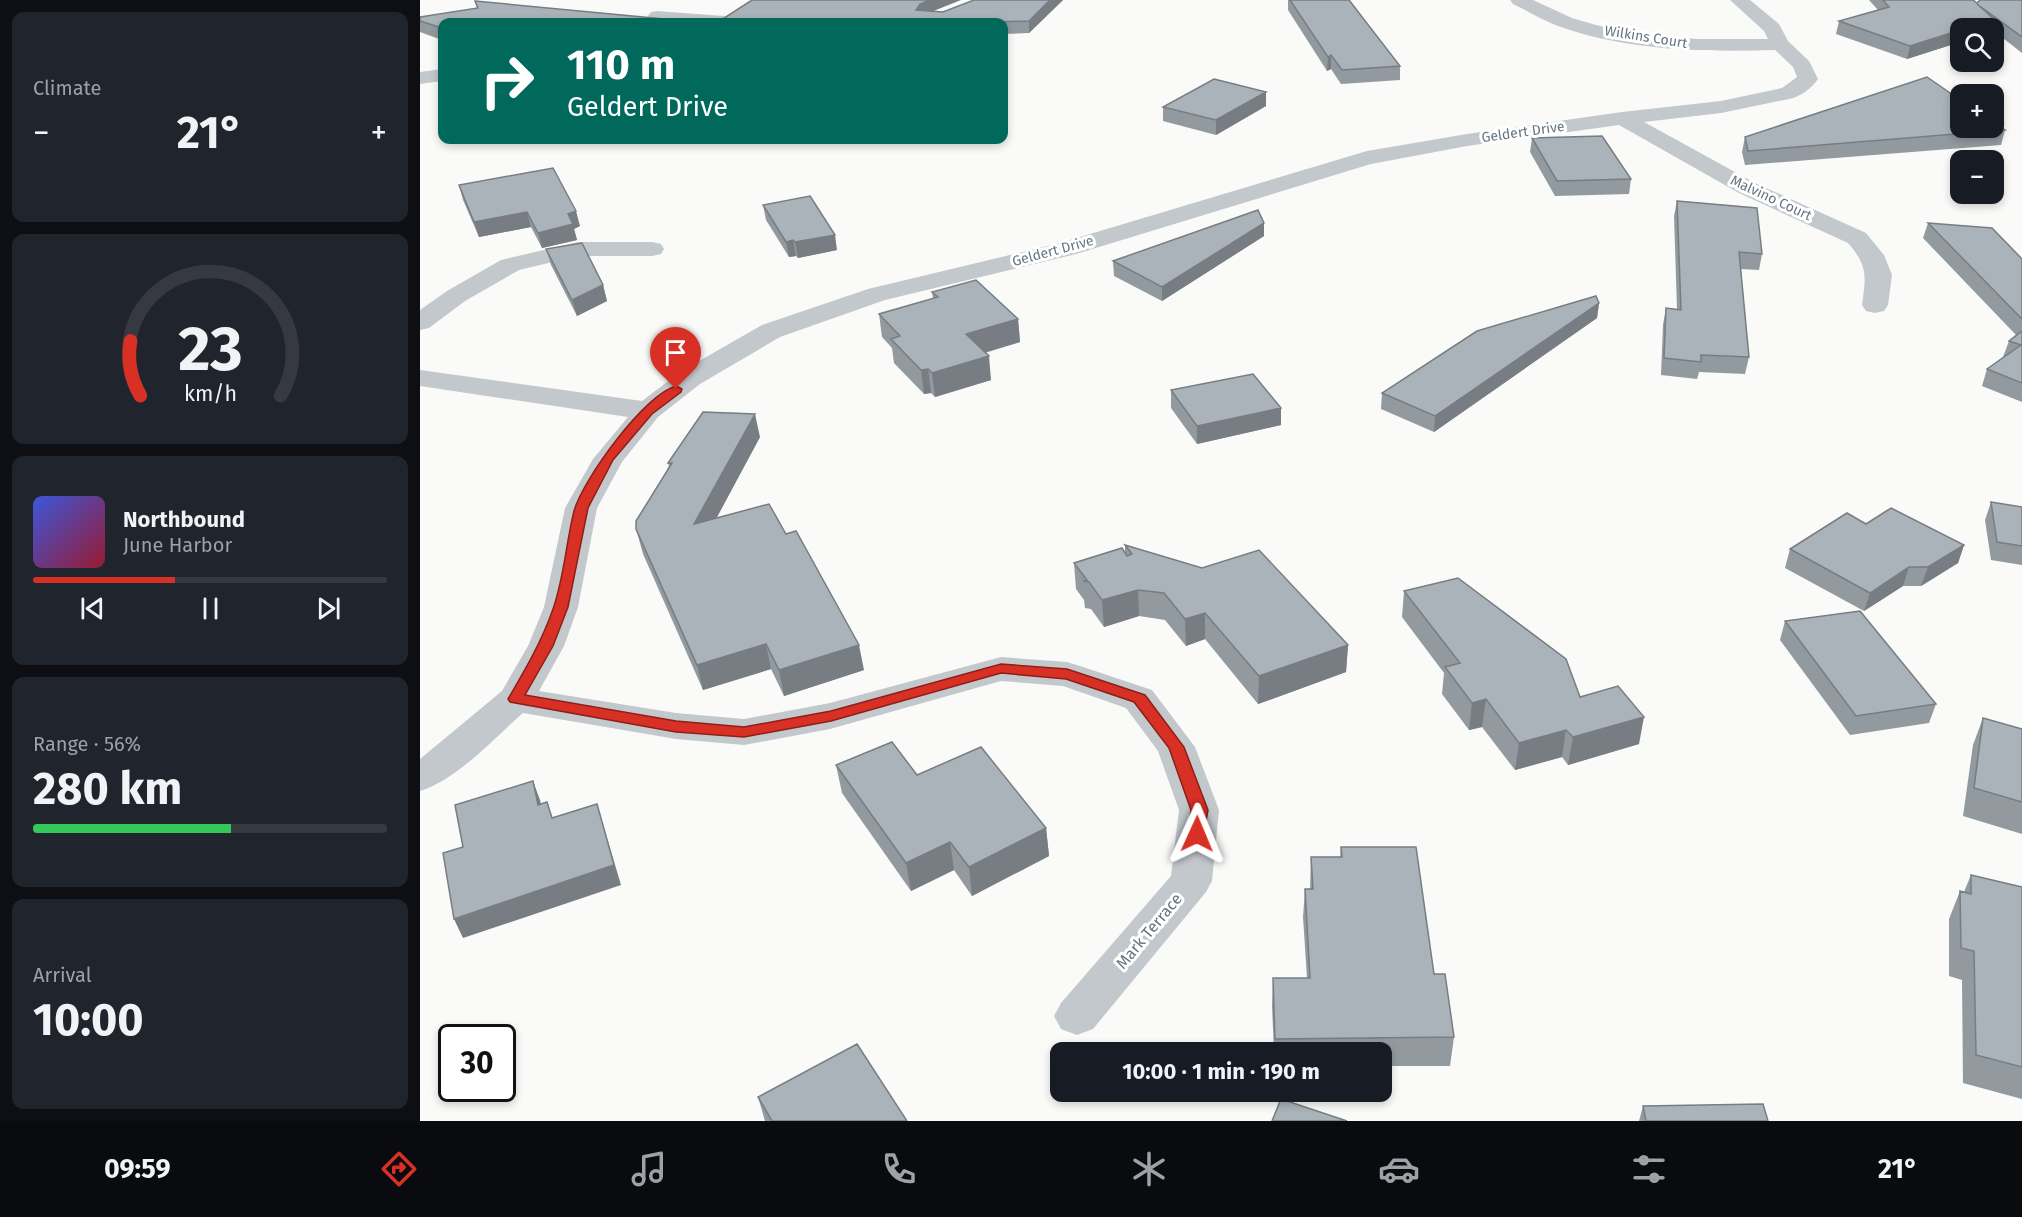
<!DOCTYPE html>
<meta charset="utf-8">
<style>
:root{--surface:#171b24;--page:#20242c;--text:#f1f3f6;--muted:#9ea1a6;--line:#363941;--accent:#d93025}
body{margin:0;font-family:"Fira Sans",sans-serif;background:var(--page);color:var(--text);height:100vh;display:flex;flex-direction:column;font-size:22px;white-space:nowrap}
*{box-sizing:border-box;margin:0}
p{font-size:20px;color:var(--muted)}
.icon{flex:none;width:33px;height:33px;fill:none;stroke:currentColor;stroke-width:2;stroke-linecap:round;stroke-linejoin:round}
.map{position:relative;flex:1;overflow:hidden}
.panel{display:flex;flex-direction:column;gap:12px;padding:12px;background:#0d0f14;width:420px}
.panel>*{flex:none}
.banner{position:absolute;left:18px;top:18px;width:570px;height:126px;border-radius:12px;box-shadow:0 3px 9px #0003;background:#00695c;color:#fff;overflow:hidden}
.tools{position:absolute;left:1530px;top:18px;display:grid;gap:12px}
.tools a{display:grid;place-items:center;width:54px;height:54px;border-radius:12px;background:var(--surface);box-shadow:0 3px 9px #0003;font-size:30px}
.speed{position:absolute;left:18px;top:1024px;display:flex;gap:12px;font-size:30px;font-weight:700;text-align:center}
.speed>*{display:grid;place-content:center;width:78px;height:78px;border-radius:50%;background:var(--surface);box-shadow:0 3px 9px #0003;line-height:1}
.speed .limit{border:3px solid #111;border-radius:9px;background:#fff;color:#111}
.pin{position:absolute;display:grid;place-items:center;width:51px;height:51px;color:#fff;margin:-62px -26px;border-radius:50% 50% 50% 0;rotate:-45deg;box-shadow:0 0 6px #0007}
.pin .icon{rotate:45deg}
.me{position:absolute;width:66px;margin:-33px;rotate:1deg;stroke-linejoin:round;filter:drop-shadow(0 0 4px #0008)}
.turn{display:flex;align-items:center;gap:21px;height:126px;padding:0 30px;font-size:27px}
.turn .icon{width:78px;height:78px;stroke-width:2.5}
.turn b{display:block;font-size:42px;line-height:51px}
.big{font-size:45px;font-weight:700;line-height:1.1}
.panel .tile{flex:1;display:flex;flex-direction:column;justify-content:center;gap:9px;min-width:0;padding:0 21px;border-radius:12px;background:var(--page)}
.panel .dial{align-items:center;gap:0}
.dial svg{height:156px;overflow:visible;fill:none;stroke:var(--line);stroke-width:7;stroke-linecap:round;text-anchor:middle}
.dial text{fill:var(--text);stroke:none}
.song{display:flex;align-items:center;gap:18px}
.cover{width:72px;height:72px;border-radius:9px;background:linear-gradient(135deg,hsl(230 70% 55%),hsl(350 70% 35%))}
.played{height:6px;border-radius:3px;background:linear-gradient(90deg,var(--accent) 40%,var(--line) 40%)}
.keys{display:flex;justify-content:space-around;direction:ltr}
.heat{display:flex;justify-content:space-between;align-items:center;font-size:33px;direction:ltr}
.charge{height:9px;border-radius:4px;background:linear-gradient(90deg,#34c759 56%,var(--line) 0)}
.trip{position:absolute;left:630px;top:1042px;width:342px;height:60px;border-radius:12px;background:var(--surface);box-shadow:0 3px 9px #0003;font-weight:700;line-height:60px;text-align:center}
.dock{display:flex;height:96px;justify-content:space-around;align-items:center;background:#090b0e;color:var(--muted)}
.dock .icon{width:42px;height:42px}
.dock .on{color:var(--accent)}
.dock b{font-size:27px;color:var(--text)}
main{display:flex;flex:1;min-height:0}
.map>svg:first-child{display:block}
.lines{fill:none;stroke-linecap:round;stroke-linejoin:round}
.minor{fill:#c3c8cc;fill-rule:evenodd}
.wall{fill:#929a9f}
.shaded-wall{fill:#777d82}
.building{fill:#aab3b9;stroke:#777d82;stroke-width:1.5}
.route{fill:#d93025;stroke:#8d1f18;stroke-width:1.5}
.labels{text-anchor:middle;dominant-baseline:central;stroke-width:6;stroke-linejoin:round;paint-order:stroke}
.far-street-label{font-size:14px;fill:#657683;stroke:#fff}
.street-label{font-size:16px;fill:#657683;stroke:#fff}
</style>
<main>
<section class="panel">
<div class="tile"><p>Climate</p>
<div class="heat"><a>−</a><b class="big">21°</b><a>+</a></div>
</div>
<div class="tile dial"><svg viewBox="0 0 100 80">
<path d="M14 69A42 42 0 1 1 86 69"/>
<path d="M14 69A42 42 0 0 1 9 41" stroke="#d93025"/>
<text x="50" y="56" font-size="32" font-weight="700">23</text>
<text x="50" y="72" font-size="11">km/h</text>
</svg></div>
<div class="tile">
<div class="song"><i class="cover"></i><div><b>Northbound</b><p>June Harbor</p></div></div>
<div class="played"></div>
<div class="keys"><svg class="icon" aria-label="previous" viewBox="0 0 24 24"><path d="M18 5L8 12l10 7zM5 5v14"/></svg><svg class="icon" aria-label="pause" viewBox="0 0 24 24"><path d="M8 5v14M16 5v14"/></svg><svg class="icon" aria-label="next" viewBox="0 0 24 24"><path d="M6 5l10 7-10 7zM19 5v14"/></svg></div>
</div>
<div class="tile"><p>Range · 56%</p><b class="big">280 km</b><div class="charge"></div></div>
<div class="tile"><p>Arrival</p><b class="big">10:00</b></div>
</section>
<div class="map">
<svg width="1602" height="1121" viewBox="0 0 1602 1121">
<rect width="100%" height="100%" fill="#fafaf8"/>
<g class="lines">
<!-- minor -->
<path class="minor" d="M 1090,0 L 1113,0 L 1152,18 L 1176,25 L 1224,35 L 1278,39 L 1348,39 L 1344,31 L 1310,0 L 1330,0 L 1359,24 L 1368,41 L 1389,61 L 1398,79 C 1392,88 1380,97 1369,99 L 1301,113 L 1224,122 L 1335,183 L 1446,233 L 1464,255 L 1472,275 L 1468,305 L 1464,311 L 1455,313 L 1446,311 L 1442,305 C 1446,276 1448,266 1428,243 L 1319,193 L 1199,125 L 1047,146 L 951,164 L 656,254 L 465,300 L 360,337 L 280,384 L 238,417 L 202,462 L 177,508 L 158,607 L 144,646 L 119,691 L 256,713 L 324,719 L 410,703 L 581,657 L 647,662 L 660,666 L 732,690 L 775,747 L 799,810 L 792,881 L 786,892 L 673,1029 L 657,1035 L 641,1029 L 634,1016 L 641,1003 L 751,876 L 759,810 L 738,751 L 706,708 L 643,686 L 581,681 L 410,729 L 324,745 L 256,739 L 103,713 C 74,738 37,780 0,791 L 0,759 L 82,691 L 108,646 L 124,607 L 145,508 L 173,459 L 208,417 L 0,386 L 0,370 L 222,401 L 260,372 L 342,325 L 448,289 L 640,243 L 947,151 L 1047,134 L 1202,112 L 1301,101 L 1362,88 L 1377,77 L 1373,67 L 1355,50 C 1282,52 1207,51 1138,26 C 1122,20 1108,11 1093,4 Z
M 237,11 L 303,16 L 310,18 L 312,22 L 248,22 L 231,20 L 228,16 L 231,12 Z
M 22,69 L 22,81 L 0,84 L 0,72 Z
M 158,242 L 232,242 L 241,244 L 244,249 L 241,254 L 232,256 L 158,256 L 99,270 L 45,301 L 9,328 L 0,330 L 0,310 L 27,291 L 81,260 Z"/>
</g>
<!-- wall -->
<path class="wall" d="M 643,0 L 609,33 L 584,34 L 584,22 L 298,22 L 513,11 L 523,12 Z
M 868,0 L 929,0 L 980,66 L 980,80 L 921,84 L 911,69 L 907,71 L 868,10 Z
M 1449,0 L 1553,0 L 1557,3 L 1602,0 L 1602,53 L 1574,31 L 1574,28 L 1540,28 L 1540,42 L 1487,59 L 1416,34 L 1419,21 L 1458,10 Z
M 55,1 L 276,22 L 22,22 L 22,40 L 0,32 L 0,17 L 57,9 Z
M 846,92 L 846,106 L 796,135 L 743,121 L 743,107 Z
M 1585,130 L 1581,145 L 1325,165 L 1322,152 L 1325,137 Z
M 1112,138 L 1211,179 L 1209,194 L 1135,196 L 1110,152 Z
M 39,185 L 160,226 L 154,229 L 157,240 L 122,248 L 111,227 L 59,237 L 43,200 Z
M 1257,201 L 1342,254 L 1339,270 L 1321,269 L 1329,357 L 1325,374 L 1279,372 L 1277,379 L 1241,375 L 1243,325 L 1246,308 L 1257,309 L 1254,216 Z
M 343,205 L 417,250 L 378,258 L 376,256 L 369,257 L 346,220 Z
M 844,223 L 844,236 L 742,301 L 694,276 L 693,261 Z
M 1508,223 L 1602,259 L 1602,402 L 1562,386 L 1567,369 L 1583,357 L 1589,341 L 1596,335 L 1503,238 Z
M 126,249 L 183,285 L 187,301 L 157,316 L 131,265 Z
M 512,292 L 598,319 L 600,342 L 565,353 L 571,380 L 515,397 L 511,393 L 504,394 L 474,363 L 472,348 L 462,337 L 459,314 L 513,299 Z
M 1179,303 L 1177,318 L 1014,432 L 961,409 L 962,393 Z
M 751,390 L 861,408 L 861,425 L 777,444 L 751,408 Z
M 340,437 L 296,518 L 444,670 L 364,696 L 351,669 L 283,690 L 223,554 L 216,529 L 249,466 L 248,463 Z
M 1571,502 L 1602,507 L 1602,565 L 1571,560 L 1565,520 Z
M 1446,524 L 1544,545 L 1538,563 L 1501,586 L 1483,586 L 1444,611 L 1365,568 L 1370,549 Z
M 705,545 L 928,645 L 926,672 L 838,704 L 785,639 L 766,646 L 745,620 L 719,616 L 684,627 L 671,609 L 665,608 L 664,600 L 656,589 L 654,563 L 705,553 Z
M 984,591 L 1160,697 L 1219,744 L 1148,765 L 1142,757 L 1095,770 L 1062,727 L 1049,730 L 1022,694 L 1024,673 L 982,617 Z
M 1365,621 L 1516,704 L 1509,723 L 1430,735 L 1360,640 Z
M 1563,718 L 1602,729 L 1602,834 L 1543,816 L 1553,745 Z
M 416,765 L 497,775 L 626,828 L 629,856 L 552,896 L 534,870 L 491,891 L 422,793 Z
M 921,847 L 1014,974 L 1034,1037 L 1030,1066 L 962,1066 L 962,1053 L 854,1053 L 852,1006 L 853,978 L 887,978 L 883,917 L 885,889 L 890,889 L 891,857 L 920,857 Z
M 1551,875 L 1602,887 L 1602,1099 L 1543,1083 L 1542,980 L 1529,976 L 1529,919 L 1540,891 L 1544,892 Z
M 338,1097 L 487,1121 L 345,1121 Z
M 1223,1106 L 1348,1121 L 1219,1121 Z"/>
<!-- shaded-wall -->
<path class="shaded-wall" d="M 510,0 L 541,0 L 501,16 L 496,10 L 500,4 Z
M 630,0 L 643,0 L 609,33 L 609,21 Z
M 1575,20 L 1572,28 L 1547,28 Z
M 1540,30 L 1540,42 L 1487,59 L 1490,46 Z
M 911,55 L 911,69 L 907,71 L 908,57 Z
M 846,92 L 846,106 L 796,135 L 796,120 Z
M 156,211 L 160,226 L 154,229 L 157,240 L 122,248 L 118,233 L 148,214 Z
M 107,212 L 111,227 L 59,237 L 54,222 Z
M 844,223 L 844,236 L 742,301 L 742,287 Z
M 415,235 L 417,250 L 378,258 L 375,242 Z
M 373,240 L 376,256 L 369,257 L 366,242 Z
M 183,285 L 187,301 L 157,316 L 152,300 Z
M 1179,303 L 1177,318 L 1014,432 L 1015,416 Z
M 598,319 L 600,342 L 548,357 L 546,334 Z
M 569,356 L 571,380 L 515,397 L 512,373 Z
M 508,369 L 511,393 L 504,394 L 501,370 Z
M 861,408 L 861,425 L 777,444 L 777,426 Z
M 335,414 L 340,437 L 280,549 L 274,524 Z
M 1544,545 L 1538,563 L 1501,586 L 1508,567 Z
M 1489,567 L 1483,586 L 1444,611 L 1450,593 Z
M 718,590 L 719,616 L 684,627 L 682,600 Z
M 785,613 L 785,639 L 766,646 L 765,619 Z
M 346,644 L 351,669 L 283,690 L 277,665 Z
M 439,645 L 444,670 L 364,696 L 359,670 Z
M 928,645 L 926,672 L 838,704 L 839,676 Z
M 1066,699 L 1062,727 L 1049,730 L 1052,703 Z
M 1224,717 L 1219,744 L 1148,765 L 1153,737 Z
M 1146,730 L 1142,757 L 1095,770 L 1099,743 Z
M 113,781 L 120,800 L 125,824 L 118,805 Z
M 177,804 L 201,885 L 43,938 L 34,919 Z
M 626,828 L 629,856 L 552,896 L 549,867 Z
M 530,842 L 534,870 L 491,891 L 486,863 Z"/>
<!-- building -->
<path class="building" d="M 332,0 L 510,0 L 500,4 L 496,10 L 523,12 L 554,0 L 630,0 L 609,21 L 576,22 L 298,22 Z
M 870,0 L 929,0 L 980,66 L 922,70 L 911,55 L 908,57 Z
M 1463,0 L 1553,0 L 1557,3 L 1560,0 L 1602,0 L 1602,37 L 1557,4 L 1575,20 L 1547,28 L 1540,28 L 1540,30 L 1490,46 L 1419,21 L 1469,7 Z
M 55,1 L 276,22 L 22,22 L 22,28 L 0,21 L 0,17 L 58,8 Z
M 1507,77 L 1540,100 L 1540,128 L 1574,128 L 1574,123 L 1585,130 L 1328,151 L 1325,137 Z
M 794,79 L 846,92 L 796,120 L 743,107 Z
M 1182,136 L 1211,179 L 1137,181 L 1112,138 Z
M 133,168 L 156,211 L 148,214 L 153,224 L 118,233 L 107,212 L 54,222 L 39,185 Z
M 390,196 L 415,235 L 375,242 L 373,240 L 366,242 L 343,205 Z
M 1257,201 L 1337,208 L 1342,254 L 1319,252 L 1329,357 L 1281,355 L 1281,362 L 1244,358 L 1246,308 L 1261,310 Z
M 838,210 L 844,223 L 742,287 L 693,261 Z
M 1508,223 L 1572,228 L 1602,259 L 1602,319 Z
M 162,243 L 183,285 L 152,300 L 126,249 Z
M 556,280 L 598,319 L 546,334 L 569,356 L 512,373 L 508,369 L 501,370 L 471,339 L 480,336 L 459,314 L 518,297 L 512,292 Z
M 1176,296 L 1179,303 L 1015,416 L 962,393 L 1057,331 Z
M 1602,331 L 1602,383 L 1567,369 L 1601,345 L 1589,341 Z
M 833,374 L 861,408 L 777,426 L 751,390 Z
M 283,412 L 335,414 L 274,524 L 349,504 L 366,534 L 376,531 L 439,645 L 359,670 L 346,644 L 277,665 L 216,529 L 216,521 L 252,463 L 248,463 Z
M 1571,502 L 1602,507 L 1602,546 L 1577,542 Z
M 1471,508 L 1544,545 L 1508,567 L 1489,567 L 1450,593 L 1370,549 L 1427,513 L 1446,524 Z
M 705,545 L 782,568 L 839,550 L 928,645 L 839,676 L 785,613 L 765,619 L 744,593 L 718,590 L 682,600 L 669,582 L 663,581 L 667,580 L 654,563 L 702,548 L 707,556 L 712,554 Z
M 1038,578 L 1146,659 L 1160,697 L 1198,686 L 1224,717 L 1153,737 L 1146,730 L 1099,743 L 1066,699 L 1052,703 L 1025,667 L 1040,663 L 984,591 Z
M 1440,611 L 1516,704 L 1436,716 L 1365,621 Z
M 1563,718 L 1602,729 L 1602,802 L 1554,788 Z
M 472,742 L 497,775 L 561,747 L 626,828 L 549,867 L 530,842 L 486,863 L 416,765 Z
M 113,781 L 118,805 L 127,802 L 132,818 L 177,804 L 194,865 L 34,919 L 23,853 L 43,847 L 35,805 Z
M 921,847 L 996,847 L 1014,974 L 1025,974 L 1034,1037 L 855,1039 L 853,978 L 890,978 L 885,889 L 893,889 L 891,857 L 922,857 Z
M 1551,875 L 1602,887 L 1602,1067 L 1556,1055 L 1554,951 L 1541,948 L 1540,891 L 1551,894 Z
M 437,1044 L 487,1121 L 352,1121 L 338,1097 Z
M 861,1099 L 927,1121 L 852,1121 Z
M 1343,1104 L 1348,1121 L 1226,1121 L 1223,1106 Z"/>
<!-- route -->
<path class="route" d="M 256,386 L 262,389 L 261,392 L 232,414 L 193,460 L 168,508 L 148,607 L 133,646 L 105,695 L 256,721 L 324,727 L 411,711 L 581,664 L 647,669 L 725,695 L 764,747 L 788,810 L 783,838 L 777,840 L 771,838 L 768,834 L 771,810 L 749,748 L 714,702 L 646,679 L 581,673 L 411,721 L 324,737 L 256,732 L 90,702 L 88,699 C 105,670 122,641 133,609 C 144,578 146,543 154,511 C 163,479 225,394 256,386 Z"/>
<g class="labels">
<!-- far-street labels -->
<g class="far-street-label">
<text transform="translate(1226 37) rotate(9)">Wilkins Court</text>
<text transform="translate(1103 132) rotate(-8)">Geldert Drive</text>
<text transform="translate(1351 198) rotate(25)">Malvino Court</text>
<text transform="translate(633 251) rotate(-15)">Geldert Drive</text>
</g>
<!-- street labels -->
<g class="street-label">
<text transform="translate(729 931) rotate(-50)">Mark Terrace</text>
</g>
</g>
</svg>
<div class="tools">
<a><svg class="icon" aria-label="search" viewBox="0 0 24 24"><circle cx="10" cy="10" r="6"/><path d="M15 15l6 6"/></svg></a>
<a>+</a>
<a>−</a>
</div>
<div class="speed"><div class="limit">30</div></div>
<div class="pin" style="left:256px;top:389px;background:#d93025"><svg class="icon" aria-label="arrive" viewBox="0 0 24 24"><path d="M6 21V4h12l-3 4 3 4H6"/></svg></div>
<svg class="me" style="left:777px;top:834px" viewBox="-20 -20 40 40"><path d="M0-17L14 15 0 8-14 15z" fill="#d93025" stroke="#fff" stroke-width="4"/></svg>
<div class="trip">10:00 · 1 min · 190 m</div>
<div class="banner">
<div class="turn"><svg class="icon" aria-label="right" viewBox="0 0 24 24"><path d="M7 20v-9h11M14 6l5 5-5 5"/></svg><div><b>110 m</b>Geldert Drive</div></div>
</div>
</div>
</main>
<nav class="dock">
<b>09:59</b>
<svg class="icon on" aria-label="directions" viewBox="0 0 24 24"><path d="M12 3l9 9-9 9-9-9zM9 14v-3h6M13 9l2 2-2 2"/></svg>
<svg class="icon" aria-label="music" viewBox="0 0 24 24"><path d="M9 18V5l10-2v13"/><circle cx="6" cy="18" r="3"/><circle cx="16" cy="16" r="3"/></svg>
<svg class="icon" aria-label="phone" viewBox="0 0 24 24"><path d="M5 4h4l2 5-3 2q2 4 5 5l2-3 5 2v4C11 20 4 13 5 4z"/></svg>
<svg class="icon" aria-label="climate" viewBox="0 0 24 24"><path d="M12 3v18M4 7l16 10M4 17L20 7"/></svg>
<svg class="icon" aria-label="car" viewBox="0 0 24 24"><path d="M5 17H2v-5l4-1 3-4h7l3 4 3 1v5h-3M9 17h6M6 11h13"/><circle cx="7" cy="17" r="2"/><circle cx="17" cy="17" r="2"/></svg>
<svg class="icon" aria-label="filters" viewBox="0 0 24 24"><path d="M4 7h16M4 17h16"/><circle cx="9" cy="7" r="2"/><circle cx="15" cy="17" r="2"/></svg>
<b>21°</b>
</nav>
